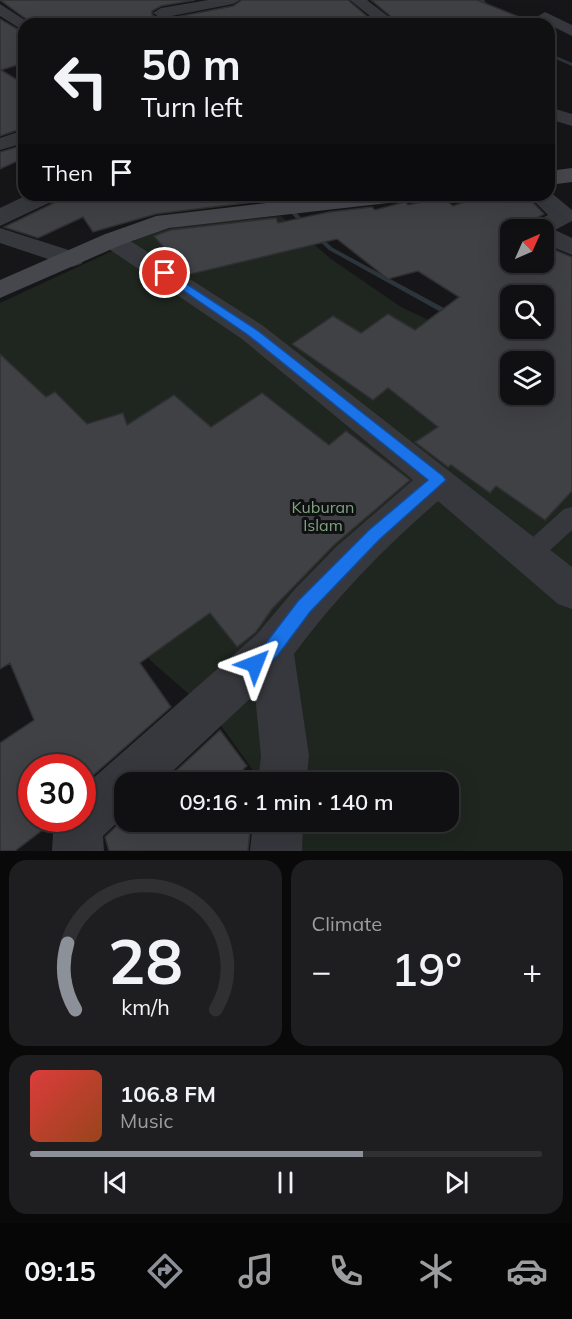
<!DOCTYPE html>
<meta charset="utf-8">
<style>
:root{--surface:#101012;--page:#1e1e20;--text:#f1f3f6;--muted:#9c9d9f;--line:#303032;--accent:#8c9099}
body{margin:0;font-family:Mulish,sans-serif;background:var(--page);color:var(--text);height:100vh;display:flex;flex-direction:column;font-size:22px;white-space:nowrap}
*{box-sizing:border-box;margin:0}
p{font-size:20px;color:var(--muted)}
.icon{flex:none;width:33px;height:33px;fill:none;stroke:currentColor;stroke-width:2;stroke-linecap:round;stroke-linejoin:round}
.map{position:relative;height:851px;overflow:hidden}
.panel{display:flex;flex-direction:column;gap:9px;padding:9px;background:#09090a;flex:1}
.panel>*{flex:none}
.top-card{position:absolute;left:18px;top:18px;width:537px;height:183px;border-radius:18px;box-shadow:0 6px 24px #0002,0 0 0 2px var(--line);background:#101012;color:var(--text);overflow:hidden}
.needle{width:39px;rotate:45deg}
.tools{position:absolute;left:500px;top:219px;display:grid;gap:12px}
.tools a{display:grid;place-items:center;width:54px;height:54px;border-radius:12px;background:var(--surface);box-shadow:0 6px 24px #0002,0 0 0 2px var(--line);font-size:30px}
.speed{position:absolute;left:18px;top:754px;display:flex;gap:12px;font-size:30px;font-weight:700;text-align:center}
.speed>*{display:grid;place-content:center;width:78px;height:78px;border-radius:50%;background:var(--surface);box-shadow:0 6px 24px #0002,0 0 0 2px var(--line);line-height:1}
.speed .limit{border:9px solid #d22;background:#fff;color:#111}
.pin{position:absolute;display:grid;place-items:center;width:51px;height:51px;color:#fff;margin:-26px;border:3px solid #fff;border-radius:50%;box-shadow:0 2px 6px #0007}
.me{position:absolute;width:66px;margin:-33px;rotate:45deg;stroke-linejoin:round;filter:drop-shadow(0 0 4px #0008)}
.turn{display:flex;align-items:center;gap:21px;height:126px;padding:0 24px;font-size:27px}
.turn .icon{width:78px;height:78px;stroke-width:2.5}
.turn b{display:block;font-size:42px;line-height:51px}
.then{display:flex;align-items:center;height:57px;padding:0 24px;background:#0003;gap:12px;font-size:22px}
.big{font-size:45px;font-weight:600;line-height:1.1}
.panel .tile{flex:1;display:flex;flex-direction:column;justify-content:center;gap:9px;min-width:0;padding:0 21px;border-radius:18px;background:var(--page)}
.panel .dial{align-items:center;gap:0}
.dial svg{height:156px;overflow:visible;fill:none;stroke:var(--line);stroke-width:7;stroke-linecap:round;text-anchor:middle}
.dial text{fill:var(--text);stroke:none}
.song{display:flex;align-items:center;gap:18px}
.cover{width:72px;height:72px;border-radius:9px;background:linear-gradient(135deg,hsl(0 70% 55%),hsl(20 70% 35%))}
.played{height:6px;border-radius:3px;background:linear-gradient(90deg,var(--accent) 65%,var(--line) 65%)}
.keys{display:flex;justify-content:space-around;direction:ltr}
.heat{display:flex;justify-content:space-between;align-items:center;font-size:33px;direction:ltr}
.panel .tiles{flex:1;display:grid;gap:9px;grid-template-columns:1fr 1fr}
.tile:last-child{grid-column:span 2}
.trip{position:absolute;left:114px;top:772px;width:345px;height:60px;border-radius:18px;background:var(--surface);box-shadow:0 6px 24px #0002,0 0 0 2px var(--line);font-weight:600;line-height:60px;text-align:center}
.dock{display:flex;height:96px;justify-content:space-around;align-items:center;background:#060607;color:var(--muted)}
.dock .icon{width:42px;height:42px}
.dock .current{color:var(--accent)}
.dock b{font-size:27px;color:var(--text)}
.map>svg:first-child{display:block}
.green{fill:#1e261f;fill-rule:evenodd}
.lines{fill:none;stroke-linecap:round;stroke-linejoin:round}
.stream{fill:#2c353c;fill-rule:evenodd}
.building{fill:#404145;stroke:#303034;stroke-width:1.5;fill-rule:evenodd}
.lane{fill:#37383d;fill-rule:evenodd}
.street{fill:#37383d;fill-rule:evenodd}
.secondary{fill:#45474d;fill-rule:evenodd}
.route{fill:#1a73e8;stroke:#114b97;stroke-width:1.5}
.labels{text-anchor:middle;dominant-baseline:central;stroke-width:6;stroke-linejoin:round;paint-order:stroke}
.park-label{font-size:16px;fill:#7fa381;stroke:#111113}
</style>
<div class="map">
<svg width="572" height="851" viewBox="0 0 572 851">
<rect width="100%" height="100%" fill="#161618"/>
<!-- green -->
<path class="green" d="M 281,216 L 331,259 L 401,307 L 483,346 L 572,367 L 572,851 L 285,851 L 276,822 L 448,822 L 448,783 L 262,783 L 214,716 L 151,661 L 102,589 L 0,426 L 0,303 L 138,239 L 167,229 L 191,224 ZM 510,362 L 543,362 L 543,394 L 510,394 Z"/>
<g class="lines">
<!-- stream -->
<path class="stream" d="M 480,0 L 484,0 L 495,15 L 507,24 C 494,23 487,10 480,0 Z
M 0,53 L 24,64 L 24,67 L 0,56 Z
M 549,53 L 572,63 L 572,66 L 549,56 Z
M 274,195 L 280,195 L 308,225 L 308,227 L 304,227 Z
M 316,233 L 333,248 L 455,314 L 454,316 L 448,316 L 329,250 L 314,236 L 313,235 Z"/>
</g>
<!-- building -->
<path class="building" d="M 0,0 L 195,0 L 161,6 L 152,11 L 152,15 L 161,20 L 233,6 L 242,0 L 348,0 L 376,24 L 33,24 Z
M 371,0 L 477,0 L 534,23 L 400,24 Z
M 0,19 L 24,33 L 24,63 L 1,70 L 24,84 L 24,128 L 0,136 Z
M 24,145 L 24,158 L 0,169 L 0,152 Z
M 61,195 L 267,195 L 270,200 L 156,214 L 93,232 L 83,217 L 38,238 L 4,227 L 56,202 Z
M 500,195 L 526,195 L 544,214 L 527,223 L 523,230 L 510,230 L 510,262 L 543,262 L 543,245 L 572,257 L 572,491 L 545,520 L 496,486 L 490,493 L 451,465 L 448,467 L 415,442 L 438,427 L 388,388 L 373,400 L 292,344 L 333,316 L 361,333 L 388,314 L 415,330 L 459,297 L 418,271 L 388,279 L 337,239 L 187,275 L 154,236 L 170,230 L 276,218 L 278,223 L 329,212 L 372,207 L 375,210 L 405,202 L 408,205 L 443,198 L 453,206 L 483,196 L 487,199 ZM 510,296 L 543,296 L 543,328 L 510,328 ZM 510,362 L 543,362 L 543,394 L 510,394 Z
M 0,354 L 46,397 L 55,392 L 87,424 L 123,413 L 127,425 L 174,395 L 211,427 L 262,393 L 329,445 L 346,431 L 410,480 L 334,545 L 272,609 L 256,632 L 237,647 L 210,613 L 140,663 L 171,707 L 82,785 L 82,768 L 32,768 L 32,819 L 57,819 L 15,851 L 0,851 L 0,743 L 34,720 L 10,663 L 0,669 Z
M 220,730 L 247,766 L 228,783 L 163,783 Z
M 124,819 L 124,822 L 251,822 L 248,851 L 109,851 L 105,837 Z"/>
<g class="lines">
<!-- lane -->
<path class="lane" d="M 572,507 L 572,530 L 537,562 L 529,565 L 521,562 L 518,555 L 521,548 L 564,509 Z"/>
<!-- street -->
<path class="street" d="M 208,0 L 240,0 L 233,4 L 161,18 L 153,13 L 161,8 Z
M 350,0 L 367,0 L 398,24 L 380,24 Z
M 0,4 L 31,24 L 24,24 L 24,31 L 0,16 Z
M 545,12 L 572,25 L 572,36 L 540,20 L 537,17 Z
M 549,107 L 572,114 L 572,126 L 549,119 Z
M 24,130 L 24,143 L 0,150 L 0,138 Z
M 549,191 L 572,210 L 572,221 L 555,230 L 572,238 L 572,255 L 543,243 L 543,230 L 525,230 L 528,225 L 548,215 L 528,195 L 549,195 Z
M 27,195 L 59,195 L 55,200 L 0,226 L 0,208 Z
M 0,228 L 81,254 L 85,259 L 81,264 L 72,267 L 0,243 Z
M 112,232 L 121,235 L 262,325 L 572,567 L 572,609 L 558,604 L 438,501 C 385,547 336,597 294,654 L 309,756 L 306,783 L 258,783 L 261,756 L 255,694 L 160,783 L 124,783 L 124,816 L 103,836 L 104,851 L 52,851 L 53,834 L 59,819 L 82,819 L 82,788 L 257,634 L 295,589 L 336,547 L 413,480 L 242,339 L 103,245 L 99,240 L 103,235 Z
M 253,822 L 303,822 L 302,851 L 250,851 Z"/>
<!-- secondary -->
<path class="secondary" d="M 572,168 L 572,182 L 549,185 L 549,171 Z
M 334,195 L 409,195 L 405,200 L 397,202 L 169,228 L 121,245 L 0,298 L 0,280 L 103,235 L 156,216 Z"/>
</g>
<!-- route -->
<path class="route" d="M 165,270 L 257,330 L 443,476 L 446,480 L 380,539 L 310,612 L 278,655 L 261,671 L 255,673 L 249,671 L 246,664 L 249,658 L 266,643 L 298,601 L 369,530 L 428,480 L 248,335 L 161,275 L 161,271 Z"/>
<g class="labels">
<!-- park labels -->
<g class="park-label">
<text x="323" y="507">Kuburan<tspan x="323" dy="18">Islam</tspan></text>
</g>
</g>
</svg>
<div class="tools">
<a><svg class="needle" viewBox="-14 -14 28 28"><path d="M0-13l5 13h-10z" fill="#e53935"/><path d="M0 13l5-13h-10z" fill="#9c9d9f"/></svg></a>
<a><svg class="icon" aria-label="search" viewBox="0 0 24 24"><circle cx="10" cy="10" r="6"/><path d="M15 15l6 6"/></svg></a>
<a><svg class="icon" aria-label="layers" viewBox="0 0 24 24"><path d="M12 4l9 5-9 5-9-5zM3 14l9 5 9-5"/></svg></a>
</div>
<div class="speed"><div class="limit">30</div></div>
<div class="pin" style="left:165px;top:273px;background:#d93025"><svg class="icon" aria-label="arrive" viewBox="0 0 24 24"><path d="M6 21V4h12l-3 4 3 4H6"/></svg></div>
<svg class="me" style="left:255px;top:664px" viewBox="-20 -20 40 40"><path d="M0-17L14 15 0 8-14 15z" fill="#1a73e8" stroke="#fff" stroke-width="4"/></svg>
<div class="trip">09:16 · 1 min · 140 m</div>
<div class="top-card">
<div class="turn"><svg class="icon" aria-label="left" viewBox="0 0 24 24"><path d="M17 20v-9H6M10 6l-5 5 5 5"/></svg><div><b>50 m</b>Turn left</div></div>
<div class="then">Then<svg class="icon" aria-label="arrive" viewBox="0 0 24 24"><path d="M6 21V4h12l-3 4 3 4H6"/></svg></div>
</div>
</div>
<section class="panel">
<div class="tiles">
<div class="tile dial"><svg viewBox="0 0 100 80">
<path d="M14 69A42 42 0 1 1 86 69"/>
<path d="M14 69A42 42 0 0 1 10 35" stroke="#8c9099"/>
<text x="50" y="56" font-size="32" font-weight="700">28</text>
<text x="50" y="72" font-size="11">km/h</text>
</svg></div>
<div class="tile"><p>Climate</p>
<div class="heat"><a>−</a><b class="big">19°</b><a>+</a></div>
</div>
<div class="tile">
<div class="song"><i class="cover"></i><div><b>106.8 FM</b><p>Music</p></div></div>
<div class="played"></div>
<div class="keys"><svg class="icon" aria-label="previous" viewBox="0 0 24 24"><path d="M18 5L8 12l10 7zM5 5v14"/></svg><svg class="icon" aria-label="pause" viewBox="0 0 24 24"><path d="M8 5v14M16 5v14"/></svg><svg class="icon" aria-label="next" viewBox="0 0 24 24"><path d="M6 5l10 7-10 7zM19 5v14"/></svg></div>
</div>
</div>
</section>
<nav class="dock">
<b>09:15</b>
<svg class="icon current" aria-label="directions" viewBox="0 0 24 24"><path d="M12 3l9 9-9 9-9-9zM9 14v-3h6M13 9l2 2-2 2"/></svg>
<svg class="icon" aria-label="music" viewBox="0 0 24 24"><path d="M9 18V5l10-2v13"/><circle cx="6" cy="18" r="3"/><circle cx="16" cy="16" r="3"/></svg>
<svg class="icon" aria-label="phone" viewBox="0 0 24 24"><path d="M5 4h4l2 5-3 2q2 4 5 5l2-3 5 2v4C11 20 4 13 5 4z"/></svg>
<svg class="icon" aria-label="climate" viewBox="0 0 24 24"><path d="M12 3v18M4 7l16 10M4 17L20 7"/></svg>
<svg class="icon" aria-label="car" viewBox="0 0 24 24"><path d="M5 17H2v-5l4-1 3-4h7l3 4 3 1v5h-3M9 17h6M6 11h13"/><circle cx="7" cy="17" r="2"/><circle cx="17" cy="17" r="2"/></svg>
</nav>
